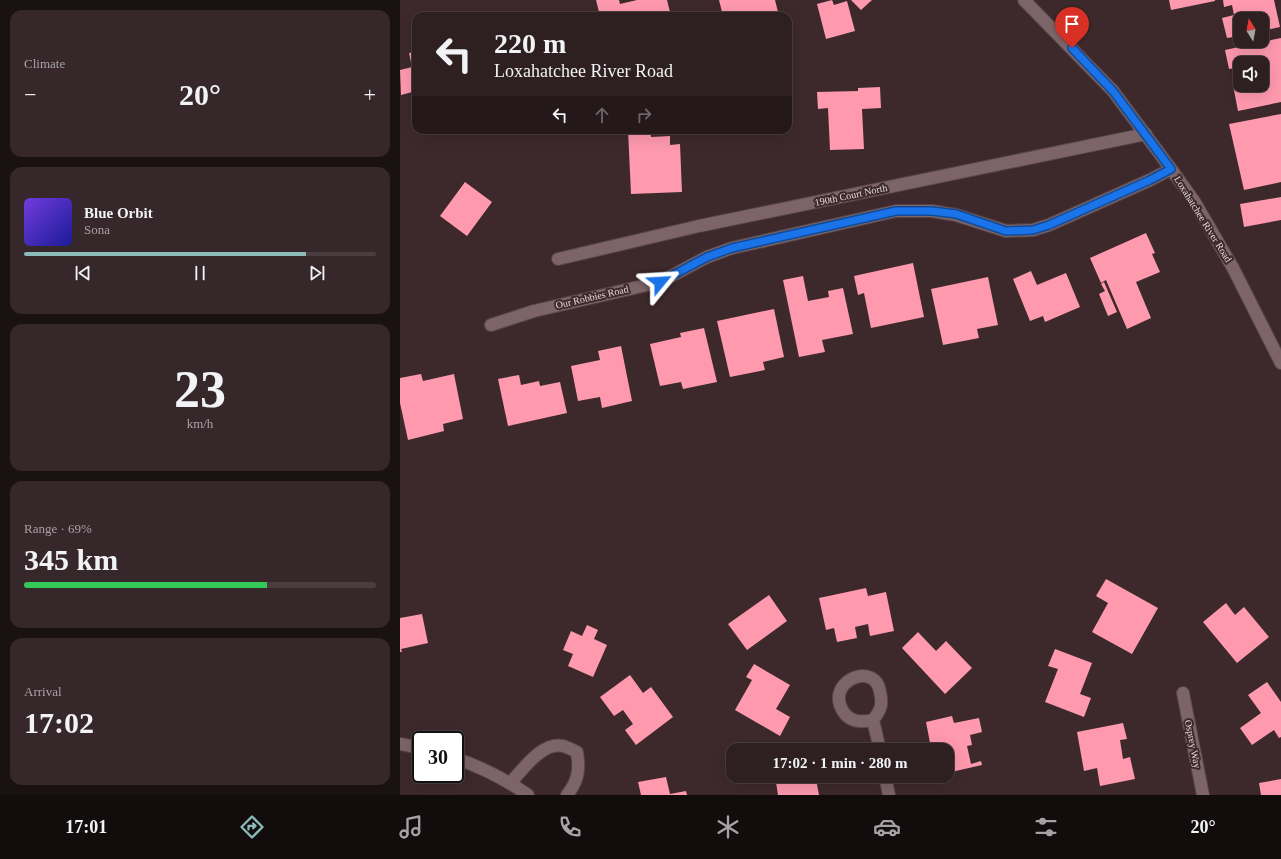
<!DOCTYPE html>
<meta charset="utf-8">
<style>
:root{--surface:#2e1f21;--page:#36272a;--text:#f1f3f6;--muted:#a7a2a5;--line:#493d3f;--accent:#8bbbb9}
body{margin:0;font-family:"Times New Roman",serif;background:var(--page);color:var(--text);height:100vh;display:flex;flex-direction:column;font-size:15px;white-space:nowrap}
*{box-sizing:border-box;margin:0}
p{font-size:13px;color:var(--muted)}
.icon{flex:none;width:22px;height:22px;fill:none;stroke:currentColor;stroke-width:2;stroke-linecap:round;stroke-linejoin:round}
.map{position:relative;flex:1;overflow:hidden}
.panel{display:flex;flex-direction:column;gap:10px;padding:10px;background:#191112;width:400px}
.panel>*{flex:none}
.hud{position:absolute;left:12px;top:12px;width:380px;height:122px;border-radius:12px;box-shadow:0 4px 16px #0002,0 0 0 1px var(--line);background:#2e1f21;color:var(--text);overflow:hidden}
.needle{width:26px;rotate:349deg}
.tools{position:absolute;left:833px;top:12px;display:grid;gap:8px}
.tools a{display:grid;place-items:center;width:36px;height:36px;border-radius:8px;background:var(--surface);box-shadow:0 4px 16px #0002,0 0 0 1px var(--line);font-size:20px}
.speed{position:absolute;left:12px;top:731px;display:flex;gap:8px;font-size:20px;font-weight:700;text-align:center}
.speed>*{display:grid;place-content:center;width:52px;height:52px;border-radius:50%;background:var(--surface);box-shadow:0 4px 16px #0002,0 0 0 1px var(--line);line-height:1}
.speed .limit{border:2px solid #111;border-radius:6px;background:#fff;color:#111}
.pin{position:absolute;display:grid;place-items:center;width:34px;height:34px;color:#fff;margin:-41px -17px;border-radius:50% 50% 50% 0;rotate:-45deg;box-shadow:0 0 4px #0007}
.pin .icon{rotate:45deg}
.me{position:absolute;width:44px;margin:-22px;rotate:63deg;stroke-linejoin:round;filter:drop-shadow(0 0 3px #0008)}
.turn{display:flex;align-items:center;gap:14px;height:84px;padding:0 16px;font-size:18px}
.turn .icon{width:52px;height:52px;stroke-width:2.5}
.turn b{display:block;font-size:28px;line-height:34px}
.lanes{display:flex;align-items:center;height:38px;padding:0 16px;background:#0003;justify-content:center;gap:20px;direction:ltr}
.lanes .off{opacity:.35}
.big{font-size:30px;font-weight:700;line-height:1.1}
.panel .card{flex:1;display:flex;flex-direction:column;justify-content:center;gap:6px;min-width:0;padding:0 14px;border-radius:12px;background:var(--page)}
.panel .dial{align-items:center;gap:0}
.dial b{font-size:52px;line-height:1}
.song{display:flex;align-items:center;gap:12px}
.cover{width:48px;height:48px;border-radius:6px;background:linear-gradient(135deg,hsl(260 70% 55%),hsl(240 70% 35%))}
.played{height:4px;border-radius:2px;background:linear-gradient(90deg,var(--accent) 80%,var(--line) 80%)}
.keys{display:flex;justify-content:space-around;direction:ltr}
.heat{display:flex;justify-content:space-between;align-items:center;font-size:22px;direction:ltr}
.charge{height:6px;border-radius:3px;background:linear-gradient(90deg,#34c759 69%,var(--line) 0)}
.trip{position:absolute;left:326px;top:743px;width:228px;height:40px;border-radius:12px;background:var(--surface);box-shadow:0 4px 16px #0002,0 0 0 1px var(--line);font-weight:700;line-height:40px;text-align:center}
.menu{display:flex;height:64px;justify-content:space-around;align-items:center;background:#120c0d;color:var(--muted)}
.menu .icon{width:28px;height:28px}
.menu .current{color:var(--accent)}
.menu b{font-size:18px;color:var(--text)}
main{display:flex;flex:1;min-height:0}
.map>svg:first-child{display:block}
.building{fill:#fe99ae}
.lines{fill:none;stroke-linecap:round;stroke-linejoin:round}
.minor-casing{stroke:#564548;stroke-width:14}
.minor{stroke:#7d6468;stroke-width:12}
.route-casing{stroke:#114b97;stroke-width:10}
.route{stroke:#1a73e8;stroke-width:7}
.labels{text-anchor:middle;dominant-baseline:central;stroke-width:4;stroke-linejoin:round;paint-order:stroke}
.street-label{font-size:10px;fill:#e6d8da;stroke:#3d292c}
</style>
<main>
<section class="panel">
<div class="card"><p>Climate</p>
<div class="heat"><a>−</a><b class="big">20°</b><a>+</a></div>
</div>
<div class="card">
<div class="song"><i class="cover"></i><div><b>Blue Orbit</b><p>Sona</p></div></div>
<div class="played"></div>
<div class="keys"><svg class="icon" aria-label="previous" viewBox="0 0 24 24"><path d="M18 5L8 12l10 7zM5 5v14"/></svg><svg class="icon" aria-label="pause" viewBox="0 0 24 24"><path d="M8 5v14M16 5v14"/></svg><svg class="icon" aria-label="next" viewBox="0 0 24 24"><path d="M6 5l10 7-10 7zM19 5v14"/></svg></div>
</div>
<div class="card dial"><b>23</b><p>km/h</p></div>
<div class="card"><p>Range · 69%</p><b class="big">345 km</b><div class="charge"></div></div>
<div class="card"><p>Arrival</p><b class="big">17:02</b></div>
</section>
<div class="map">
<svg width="881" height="795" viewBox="0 0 881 795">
<rect width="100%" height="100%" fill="#3d292c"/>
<!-- building -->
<path class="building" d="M 196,0 L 219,0 L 220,4 L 237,0 L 267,0 L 271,16 L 200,16 Z
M 319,0 L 375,0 L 379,16 L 323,16 Z
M 432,0 L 434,5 L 447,1 L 455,31 L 426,39 L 417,4 Z
M 451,0 L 472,0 L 461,10 Z
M 769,0 L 815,0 L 815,1 L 771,10 Z
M 823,0 L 874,0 L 880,27 L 862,31 L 862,19 L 840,19 L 840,36 L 827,38 L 822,18 L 834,15 L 832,5 L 824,7 Z
M 881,38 L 881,102 L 838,111 L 832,80 L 840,79 L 840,85 L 862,85 L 862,63 L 840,63 L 840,67 L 829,69 L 825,50 Z
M 16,52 L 16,91 L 1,95 L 0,70 L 12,67 L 9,53 Z
M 480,87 L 481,108 L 462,109 L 464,149 L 430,150 L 428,108 L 418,109 L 417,92 L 458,91 L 458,88 Z
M 881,114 L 881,182 L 844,190 L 829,124 Z
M 228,130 L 250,130 L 251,137 L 270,136 L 270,145 L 280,144 L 282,192 L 231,194 Z
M 65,182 L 92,202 L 67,236 L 40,216 Z
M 881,197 L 881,220 L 844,227 L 840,204 Z
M 746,233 L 755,253 L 752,254 L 760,272 L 736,282 L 751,318 L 727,329 L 706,280 L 701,283 L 690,258 Z
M 513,263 L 524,317 L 471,328 L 464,293 L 458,295 L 454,276 Z
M 631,271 L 637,285 L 666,273 L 680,307 L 645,322 L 643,316 L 630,321 L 613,279 Z
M 403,276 L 408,301 L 429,297 L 428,291 L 443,288 L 453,334 L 422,340 L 425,352 L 399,357 L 383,280 Z
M 588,277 L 598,325 L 577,329 L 579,338 L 543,345 L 531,289 Z
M 704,282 L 717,312 L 708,316 L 699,294 L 705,291 L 701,284 Z
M 374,309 L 384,357 L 363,362 L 365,370 L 330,377 L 317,321 Z
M 304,328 L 317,382 L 283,389 L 281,382 L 260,386 L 250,344 L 281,337 L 280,333 Z
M 221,346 L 232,401 L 202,408 L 200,397 L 178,401 L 171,366 L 200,360 L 198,351 Z
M 21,374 L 23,381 L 54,374 L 63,419 L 43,424 L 44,431 L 8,440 L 0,403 L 0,378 Z
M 119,375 L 121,385 L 139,381 L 140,386 L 160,382 L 167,413 L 108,426 L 98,379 Z
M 706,579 L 758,608 L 732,654 L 692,632 L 708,603 L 696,596 Z
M 466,588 L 468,596 L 486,592 L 494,631 L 470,636 L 468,624 L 455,627 L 457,638 L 437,642 L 434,628 L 426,630 L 419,598 Z
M 369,595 L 387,621 L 347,650 L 328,624 Z
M 826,603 L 835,615 L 844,607 L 869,637 L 837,663 L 803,622 Z
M 22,614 L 28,643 L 1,649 L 2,652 L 0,652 L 0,618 Z
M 187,625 L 198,630 L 194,639 L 207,645 L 193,677 L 168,666 L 173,654 L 163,650 L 171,631 L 182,636 Z
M 518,632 L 536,651 L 546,641 L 572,668 L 545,694 L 502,648 Z
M 655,649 L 692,663 L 680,694 L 691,698 L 684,717 L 645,702 L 658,669 L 648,666 Z
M 354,664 L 390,685 L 376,709 L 390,717 L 380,736 L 335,710 L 352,680 L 346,677 Z
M 230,675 L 243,693 L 251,687 L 273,717 L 236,745 L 225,730 L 233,724 L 223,710 L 214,716 L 200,697 Z
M 867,682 L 881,702 L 881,737 L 879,738 L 874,730 L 852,745 L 840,728 L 861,713 L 848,695 Z
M 552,716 L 554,723 L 579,718 L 582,732 L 570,735 L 572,745 L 567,746 L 571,764 L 581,761 L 582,765 L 547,773 L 547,750 L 538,750 L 537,747 L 531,748 L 526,722 Z
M 723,723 L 727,739 L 720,740 L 723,759 L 730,757 L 735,779 L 700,786 L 697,768 L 684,771 L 677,732 Z
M 375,776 L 429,776 L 429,777 L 416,779 L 419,795 L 378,795 Z
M 266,777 L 270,794 L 286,791 L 287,795 L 241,795 L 238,782 Z
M 881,779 L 881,795 L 861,795 L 859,783 Z"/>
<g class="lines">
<!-- minor casing -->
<g class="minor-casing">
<path id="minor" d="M 624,0 L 713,91 L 771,169 L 794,201 L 833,268 L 881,363
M 158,259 L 299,226 L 746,134
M 91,325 L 134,311 L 260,282 L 307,257 L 332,248 L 496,211 L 532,211 L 556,215 L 606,231 L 633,230 L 649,225 L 750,180 L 771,169
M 783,693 L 803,795
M 473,720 C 463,722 453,723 445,714 C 421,683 475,659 480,692 C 483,704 481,710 473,720 L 480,750
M 0,744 L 21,748
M 55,758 C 81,767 105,779 128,795
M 485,776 L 489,795
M 110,783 C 123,770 142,741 163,746 C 167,747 173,750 177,752 C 180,770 178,781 167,795"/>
</g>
<!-- minor -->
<use href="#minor" class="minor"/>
</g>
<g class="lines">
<!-- route casing -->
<g class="route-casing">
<path id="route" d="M 260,282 L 307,257 L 332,248 L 496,211 L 532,211 L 556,214 L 606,231 L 633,230 L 649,225 L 750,180 L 771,169 L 713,91 L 672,48"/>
</g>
<!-- route -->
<use href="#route" class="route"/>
</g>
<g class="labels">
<!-- street labels -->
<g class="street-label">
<text transform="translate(451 195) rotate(-12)">190th Court North</text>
<text transform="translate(803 219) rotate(58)">Loxahatchee River Road</text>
<text transform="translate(192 297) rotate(-13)">Our Robbies Road</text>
<text transform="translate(793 744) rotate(79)">Osprey Way</text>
</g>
</g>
</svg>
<div class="tools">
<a><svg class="needle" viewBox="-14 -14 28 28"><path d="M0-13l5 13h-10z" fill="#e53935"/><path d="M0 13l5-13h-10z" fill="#a7a2a5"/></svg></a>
<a><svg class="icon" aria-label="sound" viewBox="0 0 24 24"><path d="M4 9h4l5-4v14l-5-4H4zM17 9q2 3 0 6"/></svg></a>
</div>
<div class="speed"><div class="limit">30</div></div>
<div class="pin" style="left:672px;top:48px;background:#d93025"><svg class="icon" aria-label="arrive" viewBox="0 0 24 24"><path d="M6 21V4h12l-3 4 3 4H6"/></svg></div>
<svg class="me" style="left:260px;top:282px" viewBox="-20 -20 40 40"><path d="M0-17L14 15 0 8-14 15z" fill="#1a73e8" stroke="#fff" stroke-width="4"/></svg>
<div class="trip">17:02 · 1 min · 280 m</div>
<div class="hud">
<div class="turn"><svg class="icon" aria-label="left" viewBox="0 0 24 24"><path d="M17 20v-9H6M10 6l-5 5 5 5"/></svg><div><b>220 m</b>Loxahatchee River Road</div></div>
<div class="lanes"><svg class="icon" aria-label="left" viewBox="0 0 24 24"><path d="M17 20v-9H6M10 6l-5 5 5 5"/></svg><svg class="icon off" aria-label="ahead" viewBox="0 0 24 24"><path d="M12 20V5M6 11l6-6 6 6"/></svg><svg class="icon off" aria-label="right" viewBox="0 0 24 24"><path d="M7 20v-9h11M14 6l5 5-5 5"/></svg></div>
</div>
</div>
</main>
<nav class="menu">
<b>17:01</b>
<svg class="icon current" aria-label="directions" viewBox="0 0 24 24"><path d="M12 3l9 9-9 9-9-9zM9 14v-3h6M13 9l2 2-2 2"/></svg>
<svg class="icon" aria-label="music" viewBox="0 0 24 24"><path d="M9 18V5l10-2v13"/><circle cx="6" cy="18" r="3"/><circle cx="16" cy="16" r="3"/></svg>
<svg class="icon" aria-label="phone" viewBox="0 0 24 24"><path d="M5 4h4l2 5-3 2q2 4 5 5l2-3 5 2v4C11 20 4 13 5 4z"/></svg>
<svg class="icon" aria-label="climate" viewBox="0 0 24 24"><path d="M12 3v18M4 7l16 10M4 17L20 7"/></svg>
<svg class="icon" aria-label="car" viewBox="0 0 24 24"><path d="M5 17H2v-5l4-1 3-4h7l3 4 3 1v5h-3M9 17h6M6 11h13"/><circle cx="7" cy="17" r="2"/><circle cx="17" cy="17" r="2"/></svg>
<svg class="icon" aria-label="filters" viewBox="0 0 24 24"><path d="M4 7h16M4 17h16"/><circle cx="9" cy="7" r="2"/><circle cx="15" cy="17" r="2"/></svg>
<b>20°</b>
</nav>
